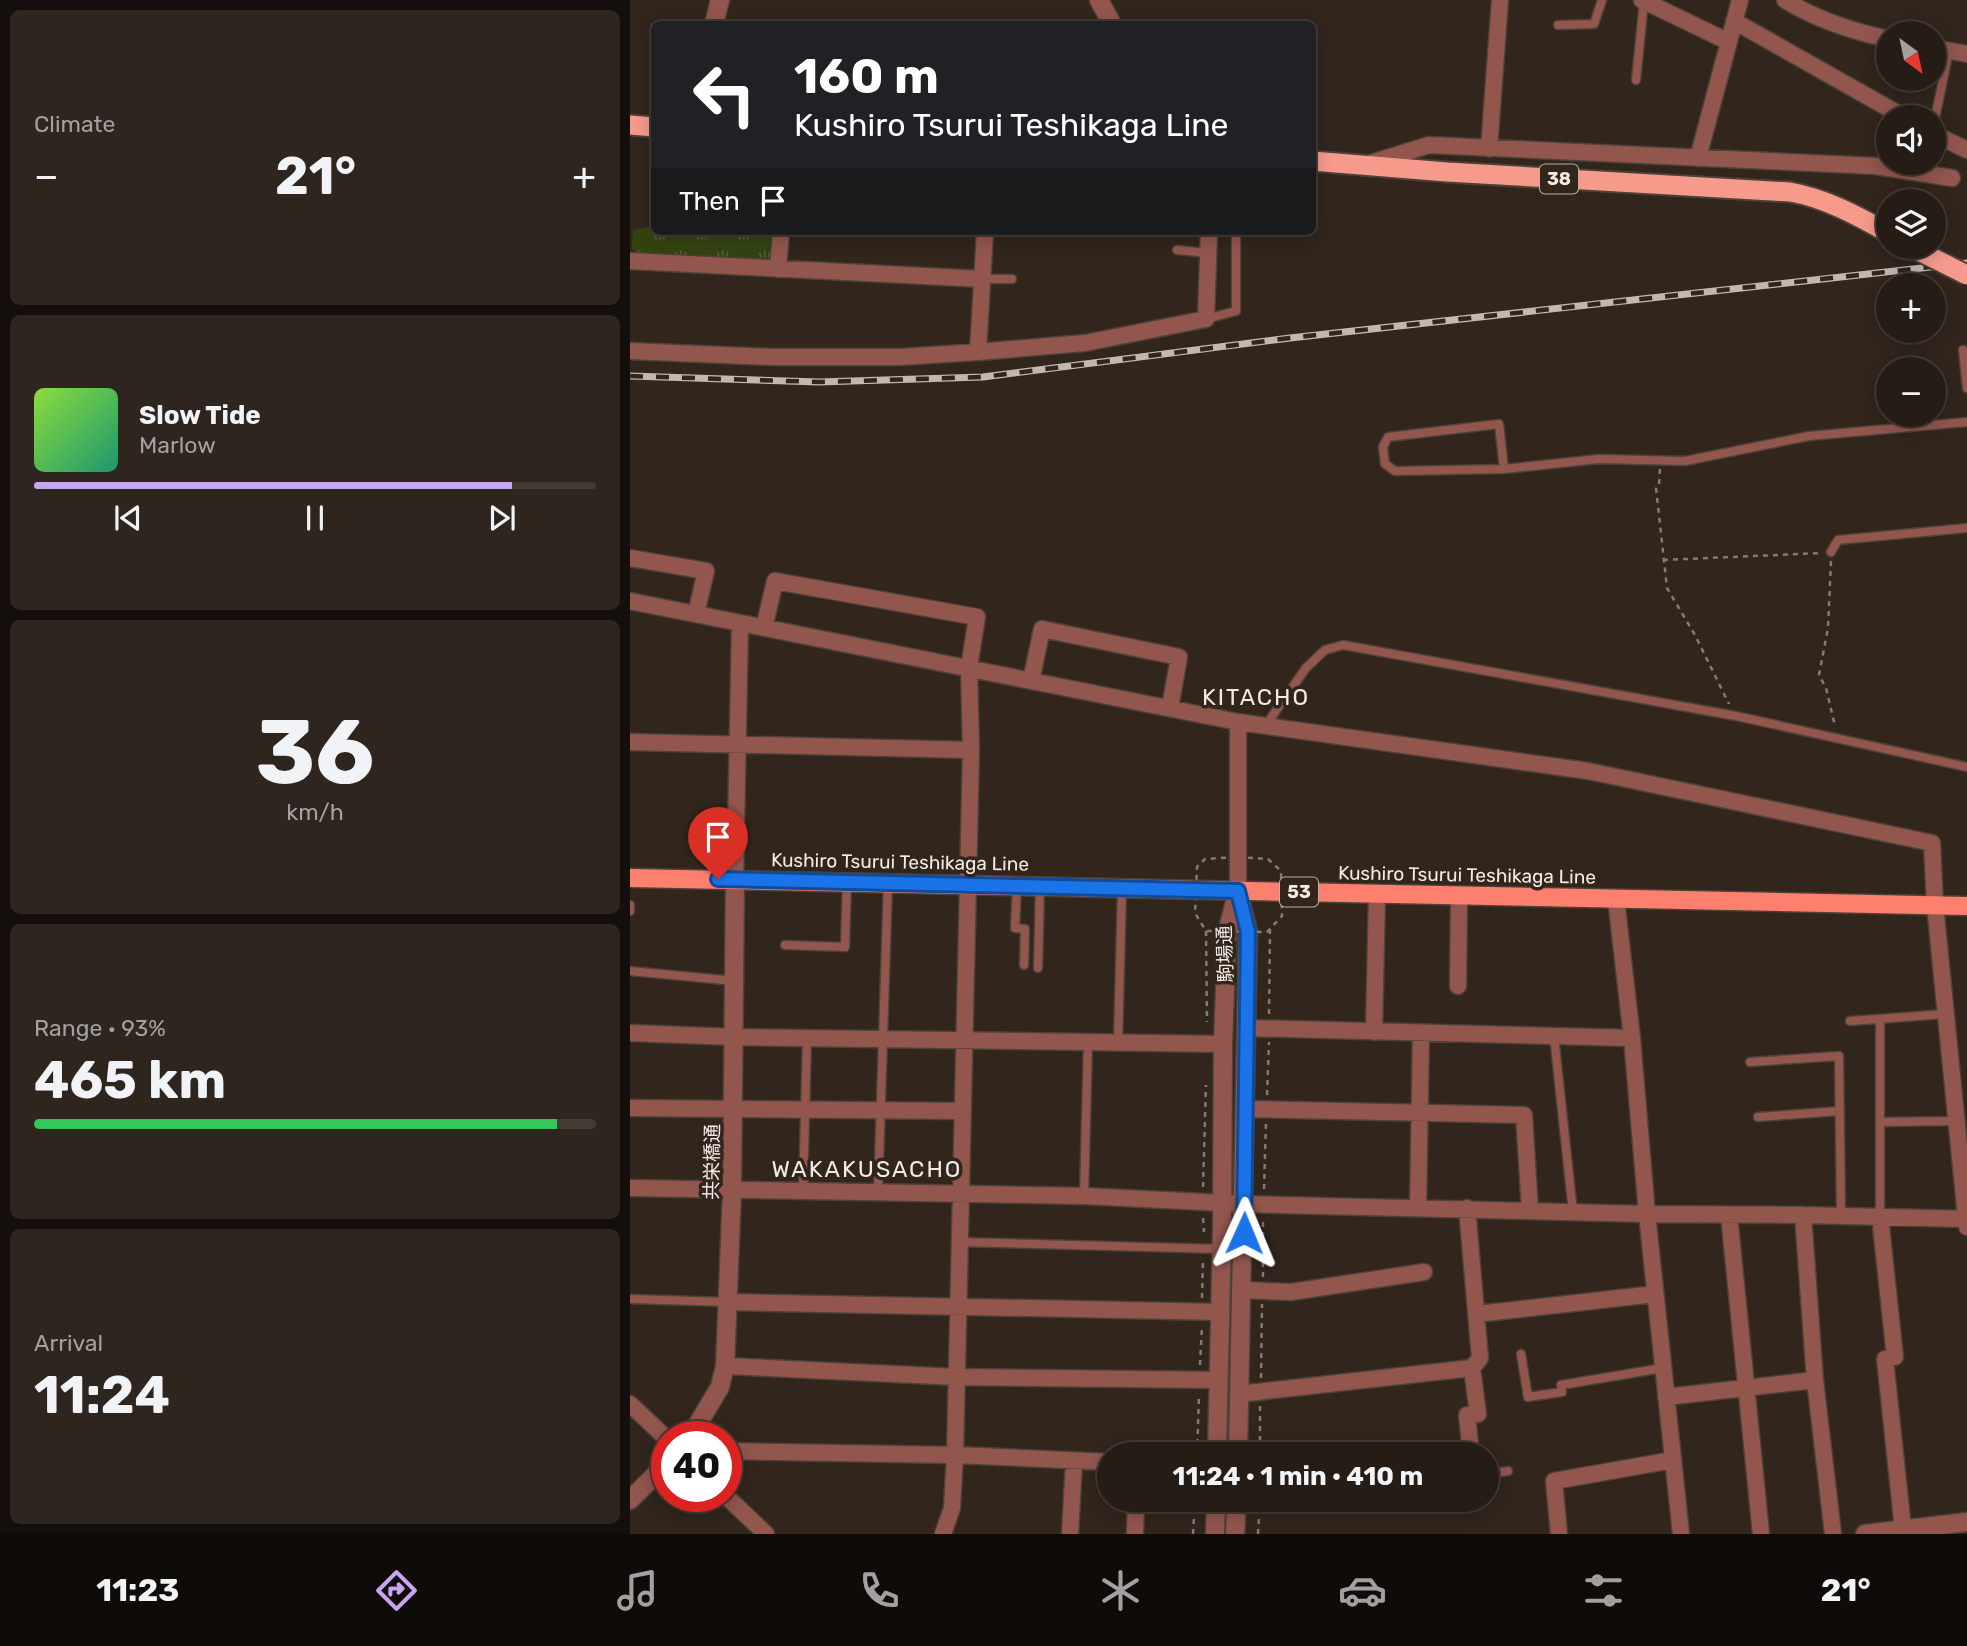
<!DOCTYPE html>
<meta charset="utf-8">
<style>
:root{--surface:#251c15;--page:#2d251e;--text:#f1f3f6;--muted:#a3a1a0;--line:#423a34;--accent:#c8a6ef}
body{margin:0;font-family:Rubik,"Noto Sans JP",sans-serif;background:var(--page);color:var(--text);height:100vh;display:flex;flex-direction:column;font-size:26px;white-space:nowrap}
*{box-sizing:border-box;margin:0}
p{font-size:23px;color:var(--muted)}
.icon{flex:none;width:38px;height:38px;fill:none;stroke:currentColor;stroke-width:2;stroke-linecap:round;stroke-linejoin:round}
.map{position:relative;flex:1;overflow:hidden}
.sheet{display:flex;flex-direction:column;gap:10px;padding:10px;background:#140f0c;width:630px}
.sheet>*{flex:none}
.banner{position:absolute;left:21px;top:21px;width:665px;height:214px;border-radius:10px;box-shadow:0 4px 18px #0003,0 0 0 2px var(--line);background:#202124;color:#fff;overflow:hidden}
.needle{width:46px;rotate:147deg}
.tools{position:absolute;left:1246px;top:21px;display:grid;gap:14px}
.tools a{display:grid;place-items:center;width:70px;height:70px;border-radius:50%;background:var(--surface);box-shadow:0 4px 18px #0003,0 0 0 2px var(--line);font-size:35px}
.speed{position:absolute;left:21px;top:1421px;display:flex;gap:14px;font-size:35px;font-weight:700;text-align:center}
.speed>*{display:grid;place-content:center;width:91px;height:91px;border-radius:50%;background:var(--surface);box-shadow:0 4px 18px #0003,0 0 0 2px var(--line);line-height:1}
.speed .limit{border:10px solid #d22;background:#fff;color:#111}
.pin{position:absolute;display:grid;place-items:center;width:60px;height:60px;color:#fff;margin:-72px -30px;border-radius:50% 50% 50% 0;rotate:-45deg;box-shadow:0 0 7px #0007}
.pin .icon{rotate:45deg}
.me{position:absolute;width:77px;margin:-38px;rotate:1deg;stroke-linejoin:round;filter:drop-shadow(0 0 5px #0008)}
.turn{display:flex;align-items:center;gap:24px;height:147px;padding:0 28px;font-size:32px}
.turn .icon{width:91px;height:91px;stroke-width:2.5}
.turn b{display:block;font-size:49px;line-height:60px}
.then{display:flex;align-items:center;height:66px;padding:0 28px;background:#0003;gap:14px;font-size:26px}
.big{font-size:52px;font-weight:700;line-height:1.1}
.sheet .widget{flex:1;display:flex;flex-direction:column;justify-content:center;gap:10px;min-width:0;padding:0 24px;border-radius:10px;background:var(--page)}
.sheet .dial{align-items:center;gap:0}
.dial b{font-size:91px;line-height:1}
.song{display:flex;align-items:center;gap:21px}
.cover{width:84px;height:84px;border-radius:10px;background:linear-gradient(135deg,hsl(90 70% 55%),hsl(160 70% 35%))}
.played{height:7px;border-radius:4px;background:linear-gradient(90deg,var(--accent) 85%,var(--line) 85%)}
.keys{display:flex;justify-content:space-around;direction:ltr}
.heat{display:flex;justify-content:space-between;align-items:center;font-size:38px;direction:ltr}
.charge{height:10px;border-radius:5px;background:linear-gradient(90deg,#34c759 93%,var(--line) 0)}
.trip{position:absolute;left:467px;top:1442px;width:402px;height:70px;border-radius:35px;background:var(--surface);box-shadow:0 4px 18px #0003,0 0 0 2px var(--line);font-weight:700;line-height:70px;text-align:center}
.tabs{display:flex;height:112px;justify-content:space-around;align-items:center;background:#0f0b08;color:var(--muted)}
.tabs .icon{width:49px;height:49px}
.tabs .active{color:var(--accent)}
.tabs b{font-size:32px;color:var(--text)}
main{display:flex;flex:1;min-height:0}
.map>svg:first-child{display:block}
.park{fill:url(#park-tufts)}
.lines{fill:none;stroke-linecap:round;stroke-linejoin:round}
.service-casing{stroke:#4c4138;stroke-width:11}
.minor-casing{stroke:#4c4138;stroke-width:19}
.tertiary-casing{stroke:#4c4138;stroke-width:21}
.primary-casing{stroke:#4c4138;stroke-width:21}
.trunk-casing{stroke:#4c4138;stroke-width:23}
.path{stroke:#857b73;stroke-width:2.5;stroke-dasharray:5 5;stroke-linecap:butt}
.service{stroke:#92564d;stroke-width:8}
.minor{stroke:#92564d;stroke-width:16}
.tertiary{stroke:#92564d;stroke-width:18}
.primary{stroke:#fd806e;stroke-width:18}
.trunk{stroke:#f69a8b;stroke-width:19}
.rail-casing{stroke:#c1b8b2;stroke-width:7}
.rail{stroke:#31251c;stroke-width:4.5;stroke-dasharray:13;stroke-linecap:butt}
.trunk-bridge-casing{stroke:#4c4138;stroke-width:23;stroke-linecap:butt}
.trunk-bridge{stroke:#f69a8b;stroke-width:19}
.route-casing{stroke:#114b97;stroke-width:18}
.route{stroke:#1a73e8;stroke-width:12}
.labels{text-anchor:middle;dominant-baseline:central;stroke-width:7;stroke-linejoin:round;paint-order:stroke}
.shield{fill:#31251c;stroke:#b9b0a9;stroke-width:2}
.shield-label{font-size:18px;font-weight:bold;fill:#f3ebe5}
.street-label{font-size:19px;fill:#f3ebe5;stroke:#31251c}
.quarter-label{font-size:23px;letter-spacing:2px;fill:#f3ebe5;stroke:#31251c}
</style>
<main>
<section class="sheet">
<div class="widget"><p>Climate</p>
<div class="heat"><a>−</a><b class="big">21°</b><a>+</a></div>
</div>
<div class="widget">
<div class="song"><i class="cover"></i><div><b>Slow Tide</b><p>Marlow</p></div></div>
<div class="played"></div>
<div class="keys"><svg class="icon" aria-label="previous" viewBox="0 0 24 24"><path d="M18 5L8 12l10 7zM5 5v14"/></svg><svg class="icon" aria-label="pause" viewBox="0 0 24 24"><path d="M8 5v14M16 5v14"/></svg><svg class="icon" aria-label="next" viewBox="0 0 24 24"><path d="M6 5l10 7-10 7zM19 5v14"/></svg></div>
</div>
<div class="widget dial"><b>36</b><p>km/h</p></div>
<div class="widget"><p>Range · 93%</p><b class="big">465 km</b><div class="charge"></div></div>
<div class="widget"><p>Arrival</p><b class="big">11:24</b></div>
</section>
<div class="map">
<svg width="1337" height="1534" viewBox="0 0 1337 1534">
<defs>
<pattern id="park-tufts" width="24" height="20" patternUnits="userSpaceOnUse" patternTransform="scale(1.75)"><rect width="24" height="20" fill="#33430f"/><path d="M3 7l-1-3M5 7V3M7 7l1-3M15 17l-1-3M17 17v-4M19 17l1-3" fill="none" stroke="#515e32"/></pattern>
</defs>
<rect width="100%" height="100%" fill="#31251c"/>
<!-- park -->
<path class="park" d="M 24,226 L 24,231 L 144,231 L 142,255 L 137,260 L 6,253 L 2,248 L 3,230 Z"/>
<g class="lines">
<!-- service casing -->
<g class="service-casing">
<path id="service" d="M 928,25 L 964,24 L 972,0
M 1006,80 L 1014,1
M 1304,123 L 1319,51
M 547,250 L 579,253
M 353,279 L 382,279
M 576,319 L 606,311 L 606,231
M 1333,350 L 1337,388
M 874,469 L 869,424 L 758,437 L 753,447 L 755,464 L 765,471 L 874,469 L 969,459 L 1055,461 L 1179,436 L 1337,422
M 1201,552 L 1208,540 L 1337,528
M 636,725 L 676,668 L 695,650 L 713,645 L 1106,716 L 1337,767
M 387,886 L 385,928 L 395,929 L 394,965
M 0,905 L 0,911
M 155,945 L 215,947 L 217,882
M 408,968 L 410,886
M 0,971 L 105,981
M 1220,1021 L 1316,1014
M 924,1036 L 943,1212
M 488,1042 L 492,888
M 1120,1062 L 1209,1056 L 1211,1216
M 1128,1117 L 1210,1111
M 1252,1122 L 1327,1121
M 173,1192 L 177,1038
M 248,1193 L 258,883
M 454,1196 L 458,1042
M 1250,1217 L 1250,1019
M 330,1242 L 591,1249
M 0,1299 L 98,1302
M 891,1354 L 898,1397 L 932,1392 L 931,1385 L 1033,1368
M 858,1474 L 878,1471"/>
</g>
<!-- minor casing -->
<g class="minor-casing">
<path id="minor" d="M 1012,0 L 1099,42
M 1155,0 C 1187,20 1221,31 1258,39
M 1104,21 L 1274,117
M 1304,48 L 1337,54
M 1304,134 L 1337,150
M 859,149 L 870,0
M 1068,158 L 1110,0
M 741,163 L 799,145 L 1246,166 L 1322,178
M 0,261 L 353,279
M 148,269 L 151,231
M 0,351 L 142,357 L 270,357 L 348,352 L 455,343 L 576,319 L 579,231
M 348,352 L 355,231
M 0,558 L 76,571 L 66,614
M 0,601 L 608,722 L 958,771 L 1302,843 L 1305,905 L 1337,1227
M 134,628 L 145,581 L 347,617 L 339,668 L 341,750 L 325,1455 L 322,1508 L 313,1534
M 401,681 L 412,629 L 549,657 L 540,708
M 0,742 L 341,750
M 105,880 L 110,624
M 608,891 L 608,722
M 986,899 L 1002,1038 L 1017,1214 L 1051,1534
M 828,986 L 829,896
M 616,1028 L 1002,1038
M 744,1032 L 747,894
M 0,1033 L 105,1037 L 593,1044
M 0,1108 L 332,1111
M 615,1109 L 894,1115 L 900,1210
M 0,1188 L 454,1196 L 614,1204 L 1017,1214 L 1173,1215 L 1337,1219
M 788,1207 L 791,1033
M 837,1208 L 850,1358 L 842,1368
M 1099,1215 L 1131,1534
M 1173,1215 L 1185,1380 L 1203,1534
M 1250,1217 L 1265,1357 L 1255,1359 L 1273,1529
M 612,1290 L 661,1292 L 794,1272
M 98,1302 L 589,1312
M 847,1314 L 1025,1294
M 95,1366 L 327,1377 L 589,1380
M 609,1394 L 842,1368 L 848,1414 L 837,1415 L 841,1454
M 1036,1397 L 1185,1380
M 0,1404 L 37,1439
M 96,1451 L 325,1455 L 480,1462
M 96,1496 L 136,1534
M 440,1534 L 444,1461
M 505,1534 L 506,1500
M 929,1534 L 924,1481 L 1043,1460"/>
</g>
<!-- tertiary casing -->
<g class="tertiary-casing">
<path id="tertiary" d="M 469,0 L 482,24
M 84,24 L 90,0
M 60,1437 L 90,1387 L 95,1366 L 102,1191 L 105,880
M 587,1454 L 592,1233 L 593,1044 L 597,932 L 608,891
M 608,1454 L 618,932 L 609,895
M 0,1500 L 37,1463
M 585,1534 L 586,1500
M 605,1534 L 607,1500
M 1235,1534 L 1337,1522"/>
</g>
<!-- primary casing -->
<g class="primary-casing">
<path id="primary" d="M 0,878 L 1337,906"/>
</g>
<!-- trunk casing -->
<g class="trunk-casing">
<path id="trunk" d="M 0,125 L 24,127
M 682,161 L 817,172 L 1160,192 C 1195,198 1228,216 1258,233"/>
</g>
<!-- path -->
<path class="path" d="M 1030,469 L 1029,484 L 1026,488 L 1037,588 L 1065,635 L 1099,704
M 1033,560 L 1192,553
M 1201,561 L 1198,628 L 1189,675 L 1196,688 L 1205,726
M 608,857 L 638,859 L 651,871 L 652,916 L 637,932 L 576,931 L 565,913 L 567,867 L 575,859 Z
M 576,931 L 577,1022
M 639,1014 L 640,930
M 637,1095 L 639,1042
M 573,1187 L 576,1085
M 634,1189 L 636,1122
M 573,1218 L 574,1232
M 633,1277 L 633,1220
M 572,1298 L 573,1259
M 570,1365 L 572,1326
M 631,1378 L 632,1304
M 630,1406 L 630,1454
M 567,1454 L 569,1396
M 563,1534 L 565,1500
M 628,1534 L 630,1500"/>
<!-- service -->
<use href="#service" class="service"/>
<!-- minor -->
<use href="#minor" class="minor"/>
<!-- tertiary -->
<use href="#tertiary" class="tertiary"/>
<!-- primary -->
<use href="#primary" class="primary"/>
<!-- trunk -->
<use href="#trunk" class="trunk"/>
<!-- rail casing -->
<g class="rail-casing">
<path id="rail" d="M 0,376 L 189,382 L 353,377 L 660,338 L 1337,263"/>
</g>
<!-- rail -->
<use href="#rail" class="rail"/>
<!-- trunk-bridge casing -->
<g class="trunk-bridge-casing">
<path id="trunk-bridge" d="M 1281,247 L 1337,275"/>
</g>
<!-- trunk-bridge -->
<use href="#trunk-bridge" class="trunk-bridge"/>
</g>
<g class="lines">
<!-- route casing -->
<g class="route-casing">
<path id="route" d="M 88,879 L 608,891 L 618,932 L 614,1233"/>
</g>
<!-- route -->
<use href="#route" class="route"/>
</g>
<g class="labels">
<!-- shield labels -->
<g class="shield">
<rect x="910" y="164.5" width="38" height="29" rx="5"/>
<rect x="650" y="877.5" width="38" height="29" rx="5"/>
</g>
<g class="shield-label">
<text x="929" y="179">38</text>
<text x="669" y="892">53</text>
</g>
<!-- street labels -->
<g class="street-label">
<text transform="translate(270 862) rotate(1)">Kushiro Tsurui Teshikaga Line</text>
<text transform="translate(837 875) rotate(1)">Kushiro Tsurui Teshikaga Line</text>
<text transform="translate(595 954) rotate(-92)">駒場通</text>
<text transform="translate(82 1162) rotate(-89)">共栄橋通</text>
</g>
<!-- quarter labels -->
<g class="quarter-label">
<text x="626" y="697">KITACHO</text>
<text x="237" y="1169">WAKAKUSACHO</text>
</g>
</g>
</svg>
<div class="tools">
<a><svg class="needle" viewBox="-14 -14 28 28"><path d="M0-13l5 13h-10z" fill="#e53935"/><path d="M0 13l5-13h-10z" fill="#a3a1a0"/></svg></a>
<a><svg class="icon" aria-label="sound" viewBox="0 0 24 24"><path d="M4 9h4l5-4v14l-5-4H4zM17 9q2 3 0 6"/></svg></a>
<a><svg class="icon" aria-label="layers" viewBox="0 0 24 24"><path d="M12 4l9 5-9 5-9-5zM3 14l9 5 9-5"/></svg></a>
<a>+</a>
<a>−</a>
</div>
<div class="speed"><div class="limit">40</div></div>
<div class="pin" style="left:88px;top:879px;background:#d93025"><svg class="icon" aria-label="arrive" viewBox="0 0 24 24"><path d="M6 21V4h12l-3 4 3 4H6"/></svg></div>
<svg class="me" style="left:614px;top:1233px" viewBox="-20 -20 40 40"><path d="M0-17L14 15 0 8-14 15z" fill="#1a73e8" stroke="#fff" stroke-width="4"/></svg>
<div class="trip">11:24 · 1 min · 410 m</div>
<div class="banner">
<div class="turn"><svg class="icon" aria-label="left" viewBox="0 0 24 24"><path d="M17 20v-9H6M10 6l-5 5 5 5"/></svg><div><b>160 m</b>Kushiro Tsurui Teshikaga Line</div></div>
<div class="then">Then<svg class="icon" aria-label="arrive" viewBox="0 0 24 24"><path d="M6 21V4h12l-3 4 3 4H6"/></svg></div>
</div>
</div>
</main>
<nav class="tabs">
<b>11:23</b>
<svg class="icon active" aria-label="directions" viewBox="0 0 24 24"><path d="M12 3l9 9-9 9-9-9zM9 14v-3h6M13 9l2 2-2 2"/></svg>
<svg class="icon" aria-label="music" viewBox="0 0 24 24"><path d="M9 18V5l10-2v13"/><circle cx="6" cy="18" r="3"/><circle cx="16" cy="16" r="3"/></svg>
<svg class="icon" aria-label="phone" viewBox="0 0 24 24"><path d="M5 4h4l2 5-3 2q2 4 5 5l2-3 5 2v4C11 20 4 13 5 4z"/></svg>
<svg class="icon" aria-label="climate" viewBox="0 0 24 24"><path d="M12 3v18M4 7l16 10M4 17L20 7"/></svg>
<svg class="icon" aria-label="car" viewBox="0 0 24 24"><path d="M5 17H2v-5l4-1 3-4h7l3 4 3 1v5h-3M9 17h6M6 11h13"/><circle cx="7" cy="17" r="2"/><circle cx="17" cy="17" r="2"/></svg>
<svg class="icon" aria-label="filters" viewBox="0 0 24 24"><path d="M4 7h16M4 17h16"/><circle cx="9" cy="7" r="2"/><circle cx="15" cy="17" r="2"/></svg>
<b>21°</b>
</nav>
